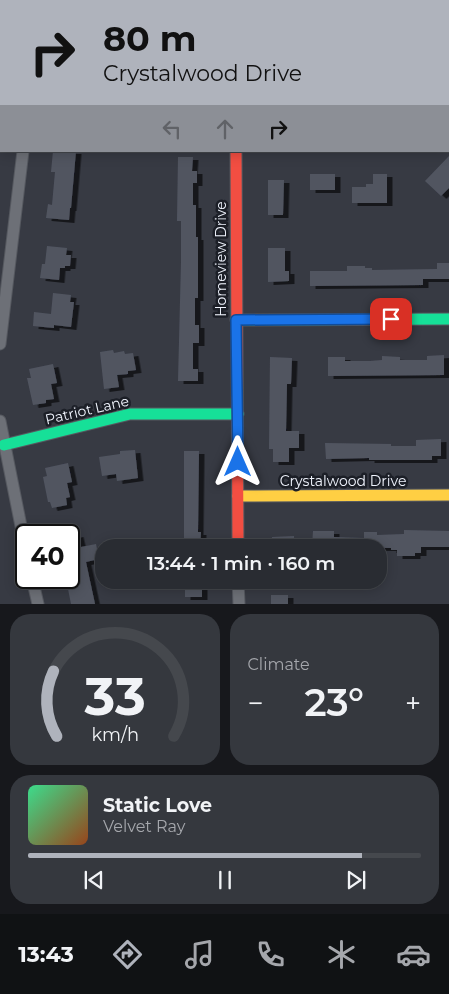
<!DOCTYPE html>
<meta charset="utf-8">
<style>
:root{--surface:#292c32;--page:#35383e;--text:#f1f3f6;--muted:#a5a7ac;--line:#45484d;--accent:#afb3bc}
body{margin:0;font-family:Montserrat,sans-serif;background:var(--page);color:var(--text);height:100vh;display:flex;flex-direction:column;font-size:19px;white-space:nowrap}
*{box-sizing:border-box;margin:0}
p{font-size:16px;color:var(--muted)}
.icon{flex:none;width:28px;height:28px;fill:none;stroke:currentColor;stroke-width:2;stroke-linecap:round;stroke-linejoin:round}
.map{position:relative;height:604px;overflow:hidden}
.drawer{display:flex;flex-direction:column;gap:10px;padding:10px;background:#17181c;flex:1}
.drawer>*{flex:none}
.hud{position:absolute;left:0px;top:0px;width:450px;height:152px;box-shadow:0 2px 12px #0003,0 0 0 1px var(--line);background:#afb3bc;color:#111;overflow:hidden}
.speed{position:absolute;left:15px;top:524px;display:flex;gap:10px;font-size:25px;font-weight:700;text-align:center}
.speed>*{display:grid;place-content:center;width:65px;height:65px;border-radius:50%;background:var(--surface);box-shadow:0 2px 12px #0003,0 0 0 1px var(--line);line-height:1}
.speed .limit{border:2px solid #111;border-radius:8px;background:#fff;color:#111}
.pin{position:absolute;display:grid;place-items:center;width:42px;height:42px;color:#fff;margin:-21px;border-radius:10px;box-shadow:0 2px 8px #0006}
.me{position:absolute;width:55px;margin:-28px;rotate:0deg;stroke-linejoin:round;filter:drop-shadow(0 0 4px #0008)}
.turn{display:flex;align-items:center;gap:18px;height:105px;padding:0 20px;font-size:22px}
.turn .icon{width:65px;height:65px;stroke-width:2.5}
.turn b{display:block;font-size:35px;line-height:42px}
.lanes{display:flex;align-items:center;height:48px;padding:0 20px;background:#0003;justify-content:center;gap:25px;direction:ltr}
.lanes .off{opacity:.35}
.big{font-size:38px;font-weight:600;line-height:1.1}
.drawer .tile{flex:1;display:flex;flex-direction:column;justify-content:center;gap:8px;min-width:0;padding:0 18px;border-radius:20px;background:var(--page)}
.drawer .dial{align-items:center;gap:0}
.dial svg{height:130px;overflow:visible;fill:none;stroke:var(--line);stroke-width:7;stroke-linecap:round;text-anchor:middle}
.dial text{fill:var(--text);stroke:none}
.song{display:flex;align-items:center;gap:15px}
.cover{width:60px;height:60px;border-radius:8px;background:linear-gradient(135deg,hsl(150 70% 55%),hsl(20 70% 35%))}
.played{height:5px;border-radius:2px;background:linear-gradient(90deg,var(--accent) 85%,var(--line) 85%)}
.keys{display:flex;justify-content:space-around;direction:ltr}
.heat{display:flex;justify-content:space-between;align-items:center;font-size:28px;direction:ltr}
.drawer .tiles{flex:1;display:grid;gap:10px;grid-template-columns:1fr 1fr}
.tile:last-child{grid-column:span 2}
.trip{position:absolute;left:95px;top:539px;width:292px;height:50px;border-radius:20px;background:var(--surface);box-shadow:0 2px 12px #0003,0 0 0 1px var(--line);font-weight:600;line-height:50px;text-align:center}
.dock{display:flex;height:80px;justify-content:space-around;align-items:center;background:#101214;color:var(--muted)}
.dock .icon{width:35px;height:35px}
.dock .current{color:var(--accent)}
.dock b{font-size:22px;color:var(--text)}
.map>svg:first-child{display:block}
.building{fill:#515561;filter:url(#shadow)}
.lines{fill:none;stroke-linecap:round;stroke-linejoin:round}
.street-casing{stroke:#565960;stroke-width:13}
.fast-casing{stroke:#565960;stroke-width:13}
.slow-casing{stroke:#565960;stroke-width:13}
.jam-casing{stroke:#565960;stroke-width:13}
.street{stroke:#6d7077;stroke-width:11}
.fast{stroke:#16e098;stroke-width:11}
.slow{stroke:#ffcf43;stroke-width:11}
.jam{stroke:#f24e42;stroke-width:11}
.route-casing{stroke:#114b97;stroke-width:12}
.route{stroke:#1a73e8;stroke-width:9}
.labels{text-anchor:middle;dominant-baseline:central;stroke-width:5;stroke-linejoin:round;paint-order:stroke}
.street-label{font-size:14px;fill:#f0f4fd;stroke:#1c1f27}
</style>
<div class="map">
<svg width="449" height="604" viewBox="0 0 449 604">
<defs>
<filter id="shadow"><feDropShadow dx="5.5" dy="3" stdDeviation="0" flood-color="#0009"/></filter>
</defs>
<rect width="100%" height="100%" fill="#373a43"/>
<!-- building -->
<path class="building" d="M 53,151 L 76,151 L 71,208 L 70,208 L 69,220 L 46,218 L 48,204 L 52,205 L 55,172 L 51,172 Z
M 449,156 L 449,188 L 441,196 L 425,181 Z
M 178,157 L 193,157 L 192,171 L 197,171 L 197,183 L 193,183 L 193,205 L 196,205 L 196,237 L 198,237 L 198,298 L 195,298 L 195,325 L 199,325 L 199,343 L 193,343 L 193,369 L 198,369 L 198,381 L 178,381 L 181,262 L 181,221 L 177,221 Z
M 310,174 L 335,174 L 335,190 L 310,190 Z
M 373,174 L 387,174 L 387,203 L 352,203 L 352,187 L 366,187 L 366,184 L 373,184 Z
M 268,180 L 284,180 L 283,215 L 268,215 Z
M 47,246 L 67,248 L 66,255 L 71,255 L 70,266 L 65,266 L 65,268 L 60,268 L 59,280 L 40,278 L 42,264 L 45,264 Z
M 268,248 L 285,248 L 285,271 L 289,271 L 289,281 L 268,282 Z
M 437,263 L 449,263 L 449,279 L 423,279 L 423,285 L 310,286 L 310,271 L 347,271 L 347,266 L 365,266 L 365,268 L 372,268 L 372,270 L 437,269 Z
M 53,293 L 71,295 L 70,302 L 74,302 L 71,327 L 54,325 L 54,328 L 33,326 L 34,312 L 51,314 Z
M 113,350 L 114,353 L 124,351 L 125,354 L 133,353 L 136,370 L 128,371 L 128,374 L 117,375 L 119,387 L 104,389 L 100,352 Z
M 444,355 L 444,375 L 328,376 L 328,357 L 345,357 L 345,361 L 370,361 L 382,360 L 382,356 L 400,357 L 400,360 L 427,360 L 427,356 Z
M 270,357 L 292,358 L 291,384 L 287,384 L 286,431 L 299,431 L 299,448 L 289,448 L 289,462 L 273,462 L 273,449 L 269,449 Z
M 53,364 L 57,383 L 51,384 L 54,399 L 46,400 L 46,403 L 33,405 L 27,378 L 31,378 L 29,369 Z
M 441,439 L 441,456 L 432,456 L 432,460 L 369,460 L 369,458 L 326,459 L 325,443 L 391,444 L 391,446 L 416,446 L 416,440 Z
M 135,450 L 138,478 L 117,481 L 116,474 L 102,476 L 99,457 L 120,454 L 120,451 Z
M 184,451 L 199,451 L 198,532 L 201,532 L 200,548 L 184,548 Z
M 68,463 L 72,482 L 67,483 L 70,497 L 66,498 L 67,505 L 52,508 L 50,502 L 48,502 L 43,477 L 47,476 L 45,468 Z
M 404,530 L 449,531 L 449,547 L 421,547 L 421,553 L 415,553 L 415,556 L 397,556 L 397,550 L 391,550 L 391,548 L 312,547 L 313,531 L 334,531 L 334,537 L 364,538 L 364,532 L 377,532 L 377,535 L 404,534 Z
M 78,534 L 81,547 L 96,544 L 99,559 L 86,562 L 95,604 L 71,604 L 67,584 L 69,584 L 69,536 Z
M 294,536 L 294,548 L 272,548 L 272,537 Z
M 185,580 L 202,580 L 202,597 L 185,597 Z
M 271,595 L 288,595 L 288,604 L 271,604 Z"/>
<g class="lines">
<!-- street casing -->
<g class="street-casing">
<path id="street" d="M 40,1 L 40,0
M 254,1 L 254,0
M 0,344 L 23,151
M 0,421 L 26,551
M 32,578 L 38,604
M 238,580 L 239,604"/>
</g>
<!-- fast casing -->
<g class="fast-casing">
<path id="fast" d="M 236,320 L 449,319
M 4,445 L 130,414 L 238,414"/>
</g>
<!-- slow casing -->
<g class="slow-casing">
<path id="slow" d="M 238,496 L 449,495"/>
</g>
<!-- jam casing -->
<g class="jam-casing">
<path id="jam" d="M 236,151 L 238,548"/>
</g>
<!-- street -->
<use href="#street" class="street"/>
<!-- fast -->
<use href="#fast" class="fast"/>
<!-- slow -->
<use href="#slow" class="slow"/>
<!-- jam -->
<use href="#jam" class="jam"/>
</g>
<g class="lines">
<!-- route casing -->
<g class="route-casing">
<path id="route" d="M 238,462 L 236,320 L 391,319"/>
</g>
<!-- route -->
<use href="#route" class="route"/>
</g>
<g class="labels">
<!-- street labels -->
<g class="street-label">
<text transform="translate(221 259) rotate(-90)">Homeview Drive</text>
<text transform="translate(87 410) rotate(-13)">Patriot Lane</text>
<text x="343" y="481">Crystalwood Drive</text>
</g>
</g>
</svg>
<div class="speed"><div class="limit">40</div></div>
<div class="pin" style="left:391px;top:319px;background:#d93025"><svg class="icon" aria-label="arrive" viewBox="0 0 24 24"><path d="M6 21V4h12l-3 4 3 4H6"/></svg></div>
<svg class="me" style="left:238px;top:462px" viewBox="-20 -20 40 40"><path d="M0-17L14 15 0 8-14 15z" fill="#1a73e8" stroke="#fff" stroke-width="4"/></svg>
<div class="trip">13:44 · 1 min · 160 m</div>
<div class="hud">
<div class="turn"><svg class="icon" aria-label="right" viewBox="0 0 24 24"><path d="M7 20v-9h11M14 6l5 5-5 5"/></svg><div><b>80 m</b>Crystalwood Drive</div></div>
<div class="lanes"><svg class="icon off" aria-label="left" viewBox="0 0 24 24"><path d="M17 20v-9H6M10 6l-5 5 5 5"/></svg><svg class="icon off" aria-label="ahead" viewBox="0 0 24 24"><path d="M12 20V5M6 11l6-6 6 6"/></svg><svg class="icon" aria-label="right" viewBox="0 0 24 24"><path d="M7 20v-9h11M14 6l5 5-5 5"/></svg></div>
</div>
</div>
<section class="drawer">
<div class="tiles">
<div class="tile dial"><svg viewBox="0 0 100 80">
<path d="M14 69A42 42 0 1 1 86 69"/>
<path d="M14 69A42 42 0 0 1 12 29" stroke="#afb3bc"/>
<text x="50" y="56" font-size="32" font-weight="700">33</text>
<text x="50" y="72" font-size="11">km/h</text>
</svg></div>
<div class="tile"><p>Climate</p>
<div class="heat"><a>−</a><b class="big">23°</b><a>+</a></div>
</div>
<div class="tile">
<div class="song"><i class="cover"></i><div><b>Static Love</b><p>Velvet Ray</p></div></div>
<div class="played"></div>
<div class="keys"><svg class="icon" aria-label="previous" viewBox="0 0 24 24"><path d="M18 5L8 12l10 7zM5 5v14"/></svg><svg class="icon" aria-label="pause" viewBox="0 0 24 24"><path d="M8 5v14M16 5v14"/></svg><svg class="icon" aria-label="next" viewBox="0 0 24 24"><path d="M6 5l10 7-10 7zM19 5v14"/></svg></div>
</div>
</div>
</section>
<nav class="dock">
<b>13:43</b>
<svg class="icon current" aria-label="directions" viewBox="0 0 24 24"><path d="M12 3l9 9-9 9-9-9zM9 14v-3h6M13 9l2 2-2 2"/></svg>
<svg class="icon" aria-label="music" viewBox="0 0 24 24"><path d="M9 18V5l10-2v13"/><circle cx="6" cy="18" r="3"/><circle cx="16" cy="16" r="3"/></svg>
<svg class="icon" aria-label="phone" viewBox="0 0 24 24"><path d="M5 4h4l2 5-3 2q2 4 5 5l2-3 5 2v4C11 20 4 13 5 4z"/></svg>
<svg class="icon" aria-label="climate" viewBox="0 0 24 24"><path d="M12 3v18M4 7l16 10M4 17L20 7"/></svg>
<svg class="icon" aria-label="car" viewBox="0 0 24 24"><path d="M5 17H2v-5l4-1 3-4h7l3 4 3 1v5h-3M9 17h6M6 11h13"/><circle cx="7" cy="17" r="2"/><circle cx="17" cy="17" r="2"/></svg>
</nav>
